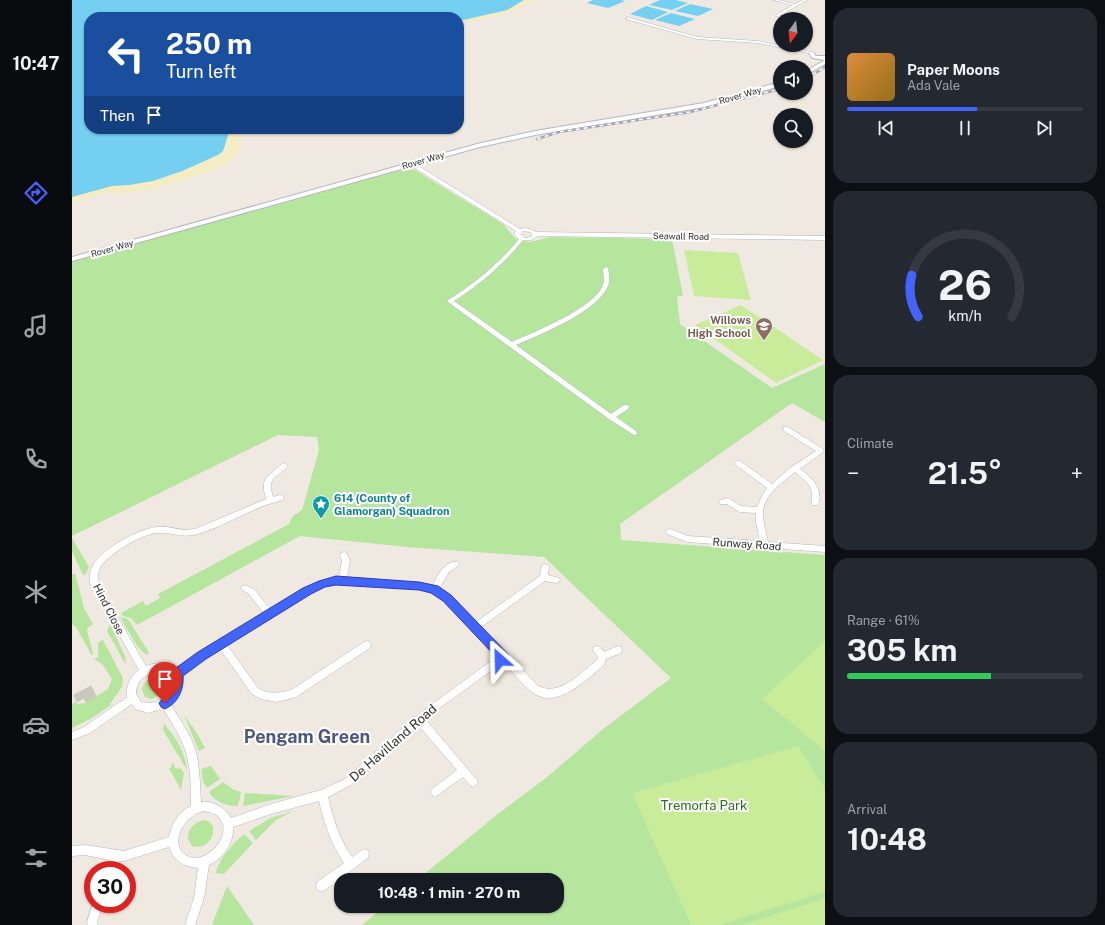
<!DOCTYPE html>
<meta charset="utf-8">
<style>
:root{--surface:#171b24;--page:#242831;--text:#f1f3f6;--muted:#9ea1a6;--line:#363941;--accent:#4264fb}
body{margin:0;font-family:"Public Sans",sans-serif;background:var(--page);color:var(--text);height:100vh;display:flex;flex-direction:column;font-size:15px;white-space:nowrap}
*{box-sizing:border-box;margin:0}
p{font-size:13px;color:var(--muted)}
.icon{flex:none;width:22px;height:22px;fill:none;stroke:currentColor;stroke-width:2;stroke-linecap:round;stroke-linejoin:round}
.map{position:relative;flex:1;overflow:hidden}
.details{display:flex;flex-direction:column;gap:8px;padding:8px;background:#0d0f14;width:280px}
.details>*{flex:none}
.guide{position:absolute;left:12px;top:12px;width:380px;height:122px;border-radius:16px;box-shadow:0 1px 3px #0004;background:#1a4fa0;color:#fff;overflow:hidden}
.needle{width:26px;rotate:195deg}
.controls{position:absolute;left:701px;top:12px;display:grid;gap:8px}
.controls a{display:grid;place-items:center;width:40px;height:40px;border-radius:50%;background:var(--surface);box-shadow:0 1px 3px #0004;font-size:20px}
.speed{position:absolute;left:12px;top:861px;display:flex;gap:8px;font-size:20px;font-weight:700;text-align:center}
.speed>*{display:grid;place-content:center;width:52px;height:52px;border-radius:50%;background:var(--surface);box-shadow:0 1px 3px #0004;line-height:1}
.speed .limit{border:6px solid #d22;background:#fff;color:#111}
.pin{position:absolute;display:grid;place-items:center;width:34px;height:34px;color:#fff;margin:-41px -17px;border-radius:50% 50% 50% 0;rotate:-45deg;box-shadow:0 0 4px #0007}
.pin .icon{rotate:45deg}
.me{position:absolute;width:44px;margin:-22px;rotate:335deg;stroke-linejoin:round;filter:drop-shadow(0 0 3px #0008)}
.turn{display:flex;align-items:center;gap:14px;height:84px;padding:0 16px;font-size:18px}
.turn .icon{width:52px;height:52px;stroke-width:2.5}
.turn b{display:block;font-size:28px;line-height:34px}
.then{display:flex;align-items:center;height:38px;padding:0 16px;background:#0003;gap:8px;font-size:15px}
.big{font-size:30px;font-weight:700;line-height:1.1}
.details .tile{flex:1;display:flex;flex-direction:column;justify-content:center;gap:6px;min-width:0;padding:0 14px;border-radius:16px;background:var(--page)}
.details .dial{align-items:center;gap:0}
.dial svg{height:104px;overflow:visible;fill:none;stroke:var(--line);stroke-width:7;stroke-linecap:round;text-anchor:middle}
.dial text{fill:var(--text);stroke:none}
.song{display:flex;align-items:center;gap:12px}
.cover{width:48px;height:48px;border-radius:6px;background:linear-gradient(135deg,hsl(30 70% 55%),hsl(40 70% 35%))}
.played{height:4px;border-radius:2px;background:linear-gradient(90deg,var(--accent) 55%,var(--line) 55%)}
.keys{display:flex;justify-content:space-around;direction:ltr}
.heat{display:flex;justify-content:space-between;align-items:center;font-size:22px;direction:ltr}
.charge{height:6px;border-radius:3px;background:linear-gradient(90deg,#34c759 61%,var(--line) 0)}
.trip{position:absolute;left:262px;top:873px;width:230px;height:40px;border-radius:16px;background:var(--surface);box-shadow:0 1px 3px #0004;font-weight:700;line-height:40px;text-align:center}
main{display:flex;flex:1;min-height:0}
.dock{display:flex;flex-direction:column;width:72px;justify-content:space-around;align-items:center;background:#090b0e;color:var(--muted)}
.dock .icon{width:28px;height:28px}
.dock .on{color:var(--accent)}
.dock b{font-size:18px;color:var(--text)}
.map>svg:first-child{display:block}
.green{fill:#b6e59e}
.sand{fill:#f3ecc5}
.pitch{fill:#c9ec9a}
.water{fill:#75cff0}
.building{fill:#cbc7bf;stroke:#cbc5ba}
.lines{fill:none;stroke-linecap:round;stroke-linejoin:round}
.street-casing{stroke:#b4b7c1;stroke-width:1}
.secondary-casing{stroke:#b4b7c1;stroke-width:2}
.street{fill:#fff;fill-rule:evenodd}
.secondary{fill:#fff;fill-rule:evenodd}
.rail-casing{stroke:#a3a6b8;stroke-width:2.5}
.rail{stroke:#fff;stroke-width:1.5;stroke-dasharray:4;stroke-linecap:butt}
.route{fill:#4264fb;stroke:#2b41a3}
.labels{text-anchor:middle;dominant-baseline:central;stroke-width:4;stroke-linejoin:round;paint-order:stroke}
.far-street-label{font-size:9px;fill:#2e2e2e;stroke:#fff}
.education-label{font-size:11px;font-weight:bold;fill:#785e54;stroke:#fff;text-anchor:end}
.culture-label{font-size:11px;font-weight:bold;fill:#0d838f;stroke:#fff;text-anchor:start}
.street-label{font-size:11px;fill:#2e2e2e;stroke:#fff}
.near-street-label{font-size:13px;fill:#2e2e2e;stroke:#fff}
.near-park-label{font-size:13px;fill:#2c6e1b;stroke:#fff}
.near-district-label{font-size:18px;font-weight:bold;fill:#4d5680;stroke:#fff}
</style>
<main>
<nav class="dock">
<b>10:47</b>
<svg class="icon on" aria-label="directions" viewBox="0 0 24 24"><path d="M12 3l9 9-9 9-9-9zM9 14v-3h6M13 9l2 2-2 2"/></svg>
<svg class="icon" aria-label="music" viewBox="0 0 24 24"><path d="M9 18V5l10-2v13"/><circle cx="6" cy="18" r="3"/><circle cx="16" cy="16" r="3"/></svg>
<svg class="icon" aria-label="phone" viewBox="0 0 24 24"><path d="M5 4h4l2 5-3 2q2 4 5 5l2-3 5 2v4C11 20 4 13 5 4z"/></svg>
<svg class="icon" aria-label="climate" viewBox="0 0 24 24"><path d="M12 3v18M4 7l16 10M4 17L20 7"/></svg>
<svg class="icon" aria-label="car" viewBox="0 0 24 24"><path d="M5 17H2v-5l4-1 3-4h7l3 4 3 1v5h-3M9 17h6M6 11h13"/><circle cx="7" cy="17" r="2"/><circle cx="17" cy="17" r="2"/></svg>
<svg class="icon" aria-label="filters" viewBox="0 0 24 24"><path d="M4 7h16M4 17h16"/><circle cx="9" cy="7" r="2"/><circle cx="15" cy="17" r="2"/></svg>
</nav>
<div class="map">
<svg width="753" height="925" viewBox="0 0 753 925">
<rect width="100%" height="100%" fill="#efe9e1"/>
<!-- green -->
<path class="green" d="M 338,169 L 343,170 L 431,224 L 443,238 L 449,241 L 458,242 L 478,237 L 600,239 L 611,296 L 605,296 L 608,324 L 700,388 L 753,364 L 753,422 L 720,403 L 548,524 L 549,540 L 753,555 L 753,925 L 290,925 L 313,906 L 485,906 L 485,880 L 345,880 L 426,814 L 474,778 L 530,730 L 599,678 L 472,557 L 335,547 L 228,536 L 65,625 L 59,618 L 51,616 L 49,613 L 71,601 L 74,606 L 88,598 L 86,594 L 217,524 L 221,516 L 230,510 L 246,454 L 247,449 L 245,437 L 206,435 L 0,536 L 0,261 L 296,177 Z
M 0,538 L 17,567 L 14,574 L 11,575 L 0,551 Z
M 3,573 L 12,608 L 21,624 L 16,628 L 15,631 L 21,653 L 20,656 L 4,627 L 0,624 L 0,575 Z
M 48,617 L 56,619 L 77,653 L 74,655 L 65,646 Z
M 38,624 L 53,656 L 54,665 L 35,631 Z
M 30,640 L 31,640 L 51,678 L 50,687 L 38,704 L 39,705 L 20,718 L 0,728 L 0,704 L 4,702 L 5,704 L 13,703 L 36,689 L 40,679 L 31,665 L 22,659 L 26,657 L 26,643 Z
M 88,676 L 91,678 L 95,683 L 91,693 L 80,699 L 73,697 L 70,690 C 71,681 79,676 88,676 Z
M 112,715 L 123,730 L 133,748 L 127,751 Z
M 92,724 C 104,737 113,752 115,770 L 91,730 Z
M 100,763 L 102,764 L 103,768 L 109,769 L 112,773 L 109,790 L 97,768 L 99,767 Z
M 139,766 L 148,779 L 135,788 L 131,781 L 129,769 Z
M 151,782 L 162,790 L 169,792 L 166,806 C 155,807 142,801 137,792 Z
M 173,793 L 222,796 L 171,806 Z
M 221,811 L 204,820 L 184,840 L 177,831 L 199,818 Z
M 132,820 L 136,821 L 141,826 C 143,839 133,850 120,846 L 116,839 C 116,829 122,822 132,820 Z
M 172,834 L 181,843 L 152,874 L 144,873 C 147,858 162,843 172,834 Z
M 155,886 L 182,925 L 140,925 Z"/>
<!-- sand -->
<path class="sand" d="M 442,0 L 464,0 L 442,11 L 425,15 L 426,16 L 424,17 L 387,24 L 386,17 Z
M 147,129 L 172,129 C 168,137 170,145 167,153 C 158,171 76,191 56,193 C 50,194 44,193 38,193 C 25,194 12,199 0,204 L 0,189 Z"/>
<!-- pitch -->
<path class="pitch" d="M 612,250 L 666,253 L 679,300 L 622,296 Z
M 669,305 L 751,360 L 704,383 L 623,325 Z
M 753,641 L 753,751 L 690,699 Z
M 726,746 L 753,789 L 753,892 L 647,925 L 619,925 L 560,793 Z
M 753,898 L 753,925 L 671,925 Z"/>
<!-- water -->
<path class="water" d="M 0,0 L 452,0 L 435,10 L 387,21 L 387,17 L 17,17 L 17,129 L 158,129 L 151,151 L 146,155 L 110,171 L 81,181 L 57,185 L 40,186 L 0,197 Z
M 521,0 L 549,0 L 553,1 L 536,8 L 515,3 Z
M 588,0 L 604,0 L 616,3 L 600,10 L 577,5 Z
M 618,4 L 641,9 L 626,16 L 603,11 Z
M 574,6 L 596,12 L 580,20 L 558,14 Z
M 599,13 L 623,19 L 607,26 L 583,20 Z"/>
<!-- building -->
<path class="building" d="M 19,686 L 24,696 L 14,702 L 12,698 L 5,702 L 2,695 Z"/>
<g class="lines">
<!-- street casing -->
<g class="street-casing">
<path id="street" d="M 701,0 L 707,0 L 723,4 L 731,0 L 735,0 L 705,17 L 704,15 L 721,5 Z
M 555,17 L 625,37 L 686,41 L 744,53 L 742,54 L 686,43 L 625,39 L 554,19 Z
M 338,163 L 342,163 L 448,229 C 453,227 460,229 464,232 L 753,236 L 753,240 L 466,236 L 459,240 L 451,240 C 431,265 408,284 382,301 L 440,342 C 461,333 524,307 531,285 C 533,280 531,274 531,269 L 534,267 L 536,268 C 537,273 538,281 536,286 C 525,312 469,334 444,345 L 539,414 L 552,405 L 556,405 L 557,407 L 556,409 L 544,417 L 564,431 L 565,433 L 564,435 L 562,435 L 537,419 L 376,302 L 376,300 C 403,283 427,264 447,239 L 442,234 L 444,231 L 338,165 ZM 451,231 L 458,232 L 461,235 L 458,237 L 453,238 L 448,234 Z
M 712,427 L 716,427 L 751,449 L 752,451 L 728,469 C 740,477 752,490 746,505 L 740,505 C 739,501 741,497 740,492 C 738,483 729,477 723,472 C 709,483 689,497 691,517 C 692,525 694,534 696,542 L 753,546 L 753,552 L 615,542 L 595,534 L 594,532 L 595,530 L 598,529 L 616,536 L 688,541 L 684,522 L 684,513 L 668,512 L 655,504 L 648,504 L 647,502 L 648,500 L 656,498 L 669,506 L 685,507 L 691,494 L 695,488 L 664,465 L 662,463 L 664,461 L 668,461 L 700,484 L 718,468 L 744,451 L 712,431 L 711,429 Z
M 212,463 L 214,464 L 216,466 L 214,468 C 202,479 195,478 201,497 L 208,495 L 211,496 L 212,498 L 211,500 C 201,503 191,505 182,510 C 163,518 146,528 126,534 C 109,539 99,531 84,533 C 68,535 36,554 28,568 C 25,572 26,578 26,583 L 74,666 C 84,662 97,661 105,669 L 127,653 L 192,613 L 176,593 L 170,590 L 169,588 L 170,586 L 173,585 L 182,589 L 198,609 L 232,589 L 247,582 L 267,577 L 270,561 L 268,555 L 269,553 L 272,552 L 275,553 L 278,561 L 275,577 L 347,583 L 360,586 C 365,577 373,559 386,562 L 387,564 L 386,566 L 377,572 L 367,589 L 378,596 L 404,622 L 468,576 L 470,565 L 473,564 L 476,565 L 477,567 L 476,575 L 487,578 L 488,580 L 487,582 L 484,583 L 473,581 L 409,627 L 466,686 C 488,697 510,672 525,660 L 526,657 L 521,650 L 522,647 L 525,646 L 528,647 L 532,652 L 546,646 L 549,647 L 550,650 L 549,653 L 534,659 L 532,665 C 514,680 484,711 460,692 C 449,683 441,672 431,662 L 365,710 L 354,720 L 404,779 L 406,782 L 404,785 L 401,787 L 398,785 L 391,777 L 366,795 L 363,797 L 360,795 L 358,792 L 360,789 L 385,770 L 347,726 L 279,785 L 256,797 C 261,819 267,838 280,857 L 292,849 L 296,850 L 297,854 L 296,858 L 253,890 L 249,891 L 245,890 L 244,886 L 245,882 L 272,863 C 259,844 252,823 247,801 L 199,814 L 161,827 C 162,843 151,859 137,865 L 132,898 L 123,925 L 113,925 L 122,898 L 126,868 C 112,866 102,862 97,847 L 52,861 L 47,861 L 44,870 L 34,870 L 38,860 L 13,855 L 0,856 L 0,846 L 13,845 L 52,851 L 97,837 C 100,824 106,812 119,806 C 119,786 119,765 112,747 C 107,733 98,721 91,708 L 77,713 L 63,709 L 60,704 L 18,733 L 0,740 L 0,732 L 12,727 L 55,697 C 53,686 59,676 67,670 L 18,583 C 17,576 18,571 21,565 C 31,548 65,530 84,527 C 97,525 108,532 123,529 L 194,499 C 188,477 195,478 210,464 ZM 271,583 L 347,589 L 359,592 L 372,600 L 426,656 L 344,716 L 273,779 L 249,790 L 199,804 L 159,818 C 155,809 139,799 129,802 C 128,786 128,768 124,752 C 119,734 107,719 98,703 C 106,697 112,685 110,675 L 148,649 L 180,694 L 189,699 L 205,702 L 224,697 L 298,648 L 299,645 L 298,642 L 295,641 L 292,642 L 219,690 C 207,693 197,695 186,688 L 155,645 L 238,593 L 251,587 ZM 86,670 L 98,673 L 102,678 C 99,694 86,707 69,702 L 64,694 C 64,680 74,674 86,670 ZM 132,811 C 136,812 141,813 144,815 C 167,830 132,872 111,853 C 100,842 110,823 121,816 C 124,813 128,812 132,811 Z
M 21,903 L 31,904 L 25,922 L 26,925 L 16,925 L 15,922 Z"/>
</g>
<!-- secondary casing -->
<g class="secondary-casing">
<path id="secondary" d="M 737,53 L 741,53 L 744,56 L 753,56 L 753,60 L 740,58 Z
M 753,60 L 753,64 L 734,75 L 734,71 Z
M 708,82 L 708,86 L 633,107 L 463,135 L 408,147 L 0,261 L 0,257 L 405,144 L 463,131 L 632,103 Z"/>
</g>
<!-- street -->
<use href="#street" class="street"/>
<!-- secondary -->
<use href="#secondary" class="secondary"/>
<!-- rail casing -->
<g class="rail-casing">
<path id="rail" d="M 734,79 L 753,67
M 465,139 L 487,132 L 618,112 L 708,89"/>
</g>
<!-- rail -->
<use href="#rail" class="rail"/>
</g>
<!-- route -->
<path class="route" d="M 264,576 L 347,582 L 366,586 L 379,595 L 436,654 L 438,658 L 436,661 L 428,665 L 424,664 L 422,660 L 424,657 L 371,601 L 359,593 L 347,590 L 264,585 L 253,587 L 239,594 L 134,659 L 111,676 C 112,690 106,703 93,709 L 89,707 L 87,703 L 100,685 L 99,674 L 101,670 L 126,652 L 231,588 L 247,581 Z"/>
<!-- icons -->
<defs>
<g id="school-pin" transform="scale(0.9)"><path d="M0 17L-7.5 6A9.5 9.5 0 1 1 7.5 6Z" fill="#8d6e63" stroke="#fff"/><path d="M0-5L7-2L0 1L-7-2ZM-4 1L0 2.5L4 1V4Q0 6-4 4Z" fill="#fff"/></g>
<g id="sight-pin" transform="scale(0.9)"><path d="M0 17L-7.5 6A9.5 9.5 0 1 1 7.5 6Z" fill="#0f9aa8" stroke="#fff"/><path d="M0-6L1.8-2.2L6-1.7L2.9 1.2L3.7 5.4L0 3.3L-3.7 5.4L-2.9 1.2L-6-1.7L-1.8-2.2Z" fill="#fff"/></g>
</defs>
<g fill-rule="evenodd">
<use href="#school-pin" x="692" y="326"/>
<use href="#sight-pin" x="249" y="504"/>
</g>
<g class="labels">
<!-- far-street labels -->
<g class="far-street-label">
<text transform="translate(668 95) rotate(-16)">Rover Way</text>
<text transform="translate(351 160) rotate(-16)">Rover Way</text>
<text transform="translate(609 236) rotate(1)">Seawall Road</text>
<text transform="translate(40 248) rotate(-16)">Rover Way</text>
</g>
<!-- education labels -->
<g class="education-label">
<text x="679" y="320">Willows<tspan x="679" dy="13">High School</tspan></text>
</g>
<!-- culture labels -->
<g class="culture-label">
<text x="262" y="498">614 (County of<tspan x="262" dy="13">Glamorgan) Squadron</tspan></text>
</g>
<!-- street labels -->
<g class="street-label">
<text transform="translate(675 544) rotate(4)">Runway Road</text>
<text transform="translate(37 609) rotate(63)">Hind Close</text>
</g>
<!-- near-street labels -->
<g class="near-street-label">
<text transform="translate(321 743) rotate(-41)">De Havilland Road</text>
</g>
<!-- near-park labels -->
<g class="near-park-label">
<text x="632" y="805">Tremorfa Park</text>
</g>
<!-- near-district labels -->
<g class="near-district-label">
<text x="235" y="736">Pengam Green</text>
</g>
</g>
</svg>
<div class="controls">
<a><svg class="needle" viewBox="-14 -14 28 28"><path d="M0-13l5 13h-10z" fill="#e53935"/><path d="M0 13l5-13h-10z" fill="#9ea1a6"/></svg></a>
<a><svg class="icon" aria-label="sound" viewBox="0 0 24 24"><path d="M4 9h4l5-4v14l-5-4H4zM17 9q2 3 0 6"/></svg></a>
<a><svg class="icon" aria-label="search" viewBox="0 0 24 24"><circle cx="10" cy="10" r="6"/><path d="M15 15l6 6"/></svg></a>
</div>
<div class="speed"><div class="limit">30</div></div>
<div class="pin" style="left:93px;top:703px;background:#d93025"><svg class="icon" aria-label="arrive" viewBox="0 0 24 24"><path d="M6 21V4h12l-3 4 3 4H6"/></svg></div>
<svg class="me" style="left:428px;top:660px" viewBox="-20 -20 40 40"><path d="M0-17L14 15 0 8-14 15z" fill="#4264fb" stroke="#fff" stroke-width="4"/></svg>
<div class="trip">10:48 · 1 min · 270 m</div>
<div class="guide">
<div class="turn"><svg class="icon" aria-label="left" viewBox="0 0 24 24"><path d="M17 20v-9H6M10 6l-5 5 5 5"/></svg><div><b>250 m</b>Turn left</div></div>
<div class="then">Then<svg class="icon" aria-label="arrive" viewBox="0 0 24 24"><path d="M6 21V4h12l-3 4 3 4H6"/></svg></div>
</div>
</div>
<section class="details">
<div class="tile">
<div class="song"><i class="cover"></i><div><b>Paper Moons</b><p>Ada Vale</p></div></div>
<div class="played"></div>
<div class="keys"><svg class="icon" aria-label="previous" viewBox="0 0 24 24"><path d="M18 5L8 12l10 7zM5 5v14"/></svg><svg class="icon" aria-label="pause" viewBox="0 0 24 24"><path d="M8 5v14M16 5v14"/></svg><svg class="icon" aria-label="next" viewBox="0 0 24 24"><path d="M6 5l10 7-10 7zM19 5v14"/></svg></div>
</div>
<div class="tile dial"><svg viewBox="0 0 100 80">
<path d="M14 69A42 42 0 1 1 86 69"/>
<path d="M14 69A42 42 0 0 1 9 37" stroke="#4264fb"/>
<text x="50" y="56" font-size="32" font-weight="700">26</text>
<text x="50" y="72" font-size="11">km/h</text>
</svg></div>
<div class="tile"><p>Climate</p>
<div class="heat"><a>−</a><b class="big">21.5°</b><a>+</a></div>
</div>
<div class="tile"><p>Range · 61%</p><b class="big">305 km</b><div class="charge"></div></div>
<div class="tile"><p>Arrival</p><b class="big">10:48</b></div>
</section>
</main>
